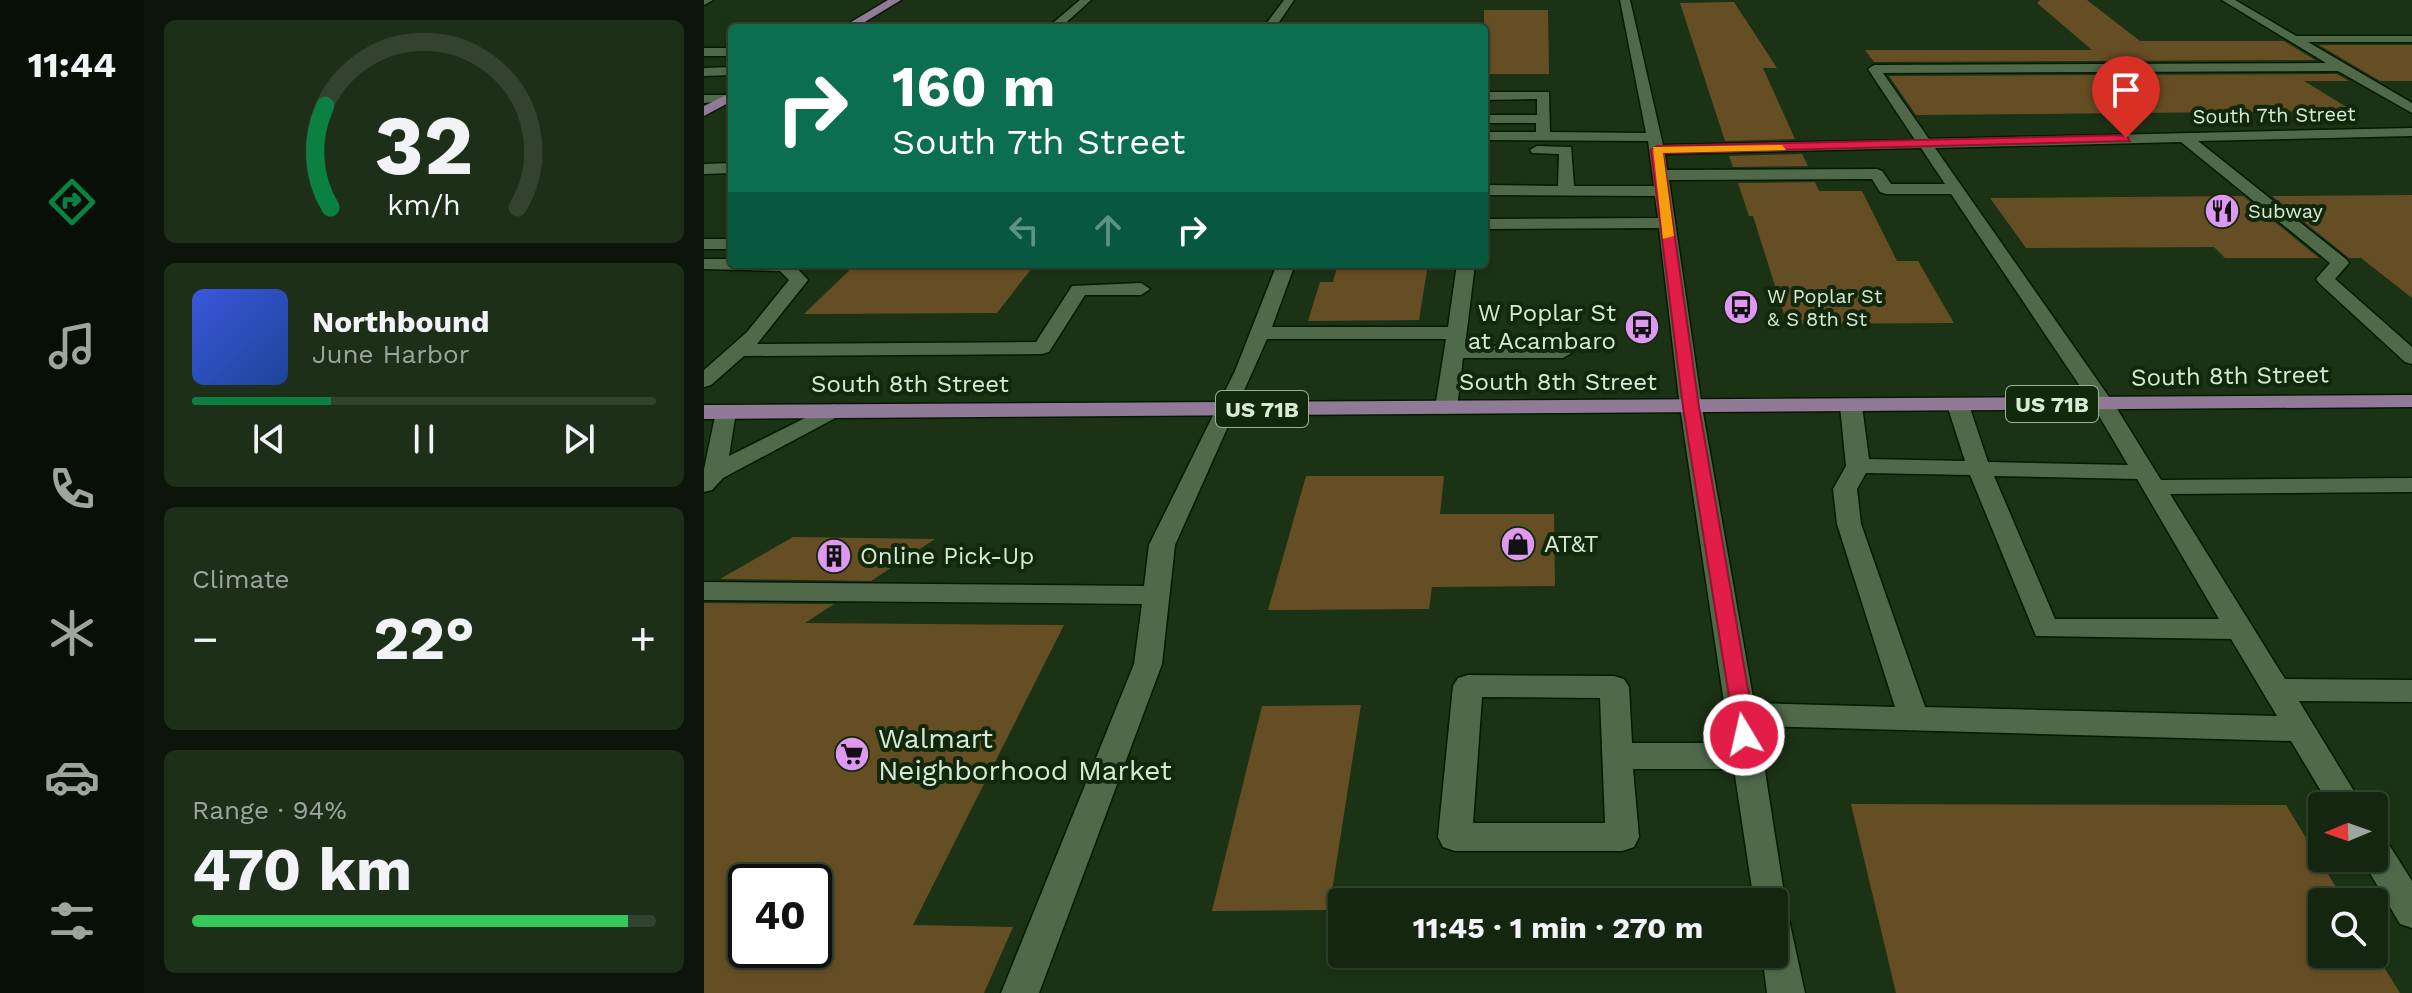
<!DOCTYPE html>
<meta charset="utf-8">
<style>
:root{--surface:#142610;--page:#1d2e19;--text:#f1f3f6;--muted:#9da59f;--line:#334330;--accent:#0b8043}
body{margin:0;font-family:"Work Sans",sans-serif;background:var(--page);color:var(--text);height:100vh;display:flex;flex-direction:column;font-size:30px;white-space:nowrap}
*{box-sizing:border-box;margin:0}
p{font-size:26px;color:var(--muted)}
.icon{flex:none;width:44px;height:44px;fill:none;stroke:currentColor;stroke-width:2;stroke-linecap:round;stroke-linejoin:round}
.map{position:relative;flex:1;overflow:hidden}
.panel{display:flex;flex-direction:column;gap:20px;padding:20px;background:#0b1509;width:560px}
.panel>*{flex:none}
.top-card{position:absolute;left:24px;top:24px;width:760px;height:244px;border-radius:8px;box-shadow:0 2px 6px #0004,0 0 0 2px var(--line);background:#0b6e4f;color:#fff;overflow:hidden}
.needle{width:52px;rotate:268deg}
.buttons{position:absolute;left:1604px;top:792px;display:grid;gap:16px}
.buttons a{display:grid;place-items:center;width:80px;height:80px;border-radius:8px;background:var(--surface);box-shadow:0 2px 6px #0004,0 0 0 2px var(--line);font-size:40px}
.speed{position:absolute;left:24px;top:864px;display:flex;gap:16px;font-size:40px;font-weight:700;text-align:center}
.speed>*{display:grid;place-content:center;width:104px;height:104px;border-radius:50%;background:var(--surface);box-shadow:0 2px 6px #0004,0 0 0 2px var(--line);line-height:1}
.speed .limit{border:4px solid #111;border-radius:12px;background:#fff;color:#111}
.pin{position:absolute;display:grid;place-items:center;width:68px;height:68px;color:#fff;margin:-82px -34px;border-radius:50% 50% 50% 0;rotate:-45deg;box-shadow:0 0 8px #0007}
.pin .icon{rotate:45deg}
.me{position:absolute;width:88px;margin:-44px;rotate:351deg;stroke-linejoin:round;filter:drop-shadow(0 0 6px #0008)}
.turn{display:flex;align-items:center;gap:28px;height:168px;padding:0 32px;font-size:36px}
.turn .icon{width:104px;height:104px;stroke-width:2.5}
.turn b{display:block;font-size:56px;line-height:68px}
.lanes{display:flex;align-items:center;height:76px;padding:0 32px;background:#0003;justify-content:center;gap:40px;direction:ltr}
.lanes .off{opacity:.35}
.big{font-size:60px;font-weight:700;line-height:1.1}
.panel .card{flex:1;display:flex;flex-direction:column;justify-content:center;gap:12px;min-width:0;padding:0 28px;border-radius:12px;background:var(--page)}
.panel .dial{align-items:center;gap:0}
.dial svg{height:208px;overflow:visible;fill:none;stroke:var(--line);stroke-width:7;stroke-linecap:round;text-anchor:middle}
.dial text{fill:var(--text);stroke:none}
.song{display:flex;align-items:center;gap:24px}
.cover{width:96px;height:96px;border-radius:12px;background:linear-gradient(135deg,hsl(230 70% 55%),hsl(220 70% 35%))}
.played{height:8px;border-radius:4px;background:linear-gradient(90deg,var(--accent) 30%,var(--line) 30%)}
.keys{display:flex;justify-content:space-around;direction:ltr}
.heat{display:flex;justify-content:space-between;align-items:center;font-size:44px;direction:ltr}
.charge{height:12px;border-radius:6px;background:linear-gradient(90deg,#34c759 94%,var(--line) 0)}
.trip{position:absolute;left:624px;top:888px;width:460px;height:80px;border-radius:8px;background:var(--surface);box-shadow:0 2px 6px #0004,0 0 0 2px var(--line);font-weight:700;line-height:80px;text-align:center}
main{display:flex;flex:1;min-height:0}
.tab-bar{display:flex;flex-direction:column;width:144px;justify-content:space-around;align-items:center;background:#080f06;color:var(--muted)}
.tab-bar .icon{width:56px;height:56px}
.tab-bar .active{color:var(--accent)}
.tab-bar b{font-size:36px;color:var(--text)}
.map>svg:first-child{display:block}
.building{fill:#664e24;fill-rule:evenodd}
.lines{fill:none;stroke-linecap:round;stroke-linejoin:round}
.minor-casing{stroke:#041a00;stroke-width:3}
.major-casing{stroke:#041a00;stroke-width:3}
.minor{fill:#506a49;fill-rule:evenodd}
.major{fill:#917a97;fill-rule:evenodd}
.route{fill:#e11d48;stroke:#92132f;stroke-width:2}
.slow{fill:#f59e0b}
.labels{text-anchor:middle;dominant-baseline:central;stroke-width:8;stroke-linejoin:round;paint-order:stroke}
.far-street-label{font-size:20px;fill:#dae9d6;stroke:#11280b}
.far-poi-label{font-size:20px;fill:#dae9d6;stroke:#11280b;text-anchor:start}
.shield{fill:#11280b;stroke:#9eaf99;stroke-width:2}
.shield-label{font-size:22px;font-weight:bold;fill:#dae9d6}
.poi-label{font-size:24px;fill:#dae9d6;stroke:#11280b;text-anchor:start}
.street-label{font-size:24px;fill:#dae9d6;stroke:#11280b}
.near-poi-label{font-size:28px;fill:#dae9d6;stroke:#11280b;text-anchor:start}
</style>
<main>
<nav class="tab-bar">
<b>11:44</b>
<svg class="icon active" aria-label="directions" viewBox="0 0 24 24"><path d="M12 3l9 9-9 9-9-9zM9 14v-3h6M13 9l2 2-2 2"/></svg>
<svg class="icon" aria-label="music" viewBox="0 0 24 24"><path d="M9 18V5l10-2v13"/><circle cx="6" cy="18" r="3"/><circle cx="16" cy="16" r="3"/></svg>
<svg class="icon" aria-label="phone" viewBox="0 0 24 24"><path d="M5 4h4l2 5-3 2q2 4 5 5l2-3 5 2v4C11 20 4 13 5 4z"/></svg>
<svg class="icon" aria-label="climate" viewBox="0 0 24 24"><path d="M12 3v18M4 7l16 10M4 17L20 7"/></svg>
<svg class="icon" aria-label="car" viewBox="0 0 24 24"><path d="M5 17H2v-5l4-1 3-4h7l3 4 3 1v5h-3M9 17h6M6 11h13"/><circle cx="7" cy="17" r="2"/><circle cx="17" cy="17" r="2"/></svg>
<svg class="icon" aria-label="filters" viewBox="0 0 24 24"><path d="M4 7h16M4 17h16"/><circle cx="9" cy="7" r="2"/><circle cx="15" cy="17" r="2"/></svg>
</nav>
<section class="panel">
<div class="card dial"><svg viewBox="0 0 100 80">
<path d="M14 69A42 42 0 1 1 86 69"/>
<path d="M14 69A42 42 0 0 1 12 30" stroke="#0b8043"/>
<text x="50" y="56" font-size="32" font-weight="700">32</text>
<text x="50" y="72" font-size="11">km/h</text>
</svg></div>
<div class="card">
<div class="song"><i class="cover"></i><div><b>Northbound</b><p>June Harbor</p></div></div>
<div class="played"></div>
<div class="keys"><svg class="icon" aria-label="previous" viewBox="0 0 24 24"><path d="M18 5L8 12l10 7zM5 5v14"/></svg><svg class="icon" aria-label="pause" viewBox="0 0 24 24"><path d="M8 5v14M16 5v14"/></svg><svg class="icon" aria-label="next" viewBox="0 0 24 24"><path d="M6 5l10 7-10 7zM19 5v14"/></svg></div>
</div>
<div class="card"><p>Climate</p>
<div class="heat"><a>−</a><b class="big">22°</b><a>+</a></div>
</div>
<div class="card"><p>Range · 94%</p><b class="big">470 km</b><div class="charge"></div></div>
</section>
<div class="map">
<svg width="1708" height="993" viewBox="0 0 1708 993">
<rect width="100%" height="100%" fill="#1b3215"/>
<!-- building -->
<path class="building" d="M 1336,0 L 1383,0 L 1436,41 L 1580,41 L 1611,60 L 1170,62 L 1161,50 L 1388,50 L 1333,3 Z
M 1030,2 L 1073,68 L 1059,68 L 1091,139 L 1021,141 L 976,3 Z
M 780,10 L 844,10 L 845,74 L 780,74 Z
M 1615,45 L 1708,45 L 1708,81 L 1676,81 Z
M 1633,74 L 1645,81 L 1600,81 L 1649,111 L 1212,115 L 1185,76 Z
M 1098,154 L 1104,166 L 1029,167 L 1025,156 Z
M 1111,182 L 1115,191 L 1158,191 L 1193,261 L 1214,261 L 1250,323 L 1083,324 L 1049,216 L 1045,216 L 1034,183 Z
M 1708,195 L 1708,298 L 1657,258 L 1645,258 L 1568,196 Z
M 1539,196 L 1615,258 L 1521,258 L 1510,247 L 1322,248 L 1286,198 Z
M 152,264 L 331,264 L 293,313 L 100,314 Z
M 634,264 L 724,264 L 715,320 L 604,321 L 616,282 L 629,282 Z
M 602,476 L 740,476 L 736,514 L 850,514 L 851,586 L 728,587 L 725,609 L 564,610 Z
M 89,537 L 231,539 L 167,581 L 16,579 Z
M 0,603 L 130,604 L 101,623 L 360,625 L 209,925 L 309,927 L 280,993 L 0,993 ZM 42,882 L 110,882 L 110,950 L 42,950 Z
M 657,705 L 625,910 L 508,911 L 558,706 Z
M 1147,804 L 1582,805 L 1641,902 L 1618,902 L 1618,954 L 1670,954 L 1670,951 L 1696,993 L 1192,993 Z"/>
<g class="lines">
<!-- minor casing -->
<g class="minor-casing">
<path id="minor" d="M 0,0 L 9,0 L 0,5 Z
M 376,0 L 387,0 L 356,28 L 343,28 Z
M 580,0 L 590,0 L 571,28 L 559,28 Z
M 916,0 L 926,0 L 959,145 L 1211,140 L 1164,69 L 1170,65 L 1622,63 L 1518,0 L 1531,0 L 1592,36 L 1708,36 L 1708,42 L 1604,42 L 1708,103 L 1708,113 L 1634,71 L 1179,73 L 1225,139 L 1708,128 L 1708,136 L 1494,141 L 1642,259 L 1645,263 L 1631,279 L 1708,347 L 1708,364 L 1701,362 L 1615,283 L 1612,279 L 1626,263 L 1477,142 L 1231,148 L 1410,404 L 1457,480 L 1708,478 L 1708,492 L 1466,494 L 1581,679 L 1708,680 L 1708,702 L 1595,701 L 1659,806 L 1626,806 L 1587,741 L 1054,726 L 1082,906 L 1101,993 L 1063,993 L 1058,954 L 1070,954 L 1070,902 L 1050,902 L 1030,769 L 929,769 L 935,837 L 930,847 L 918,851 L 751,851 L 739,847 L 734,837 L 749,686 L 754,678 L 764,675 L 910,676 L 920,679 L 925,687 L 928,743 L 1026,743 L 976,407 L 955,228 L 780,229 L 780,219 L 954,218 L 951,196 L 780,195 L 780,185 L 854,186 L 855,154 L 828,153 L 826,150 L 833,146 L 867,147 L 870,186 L 950,186 L 944,141 L 780,140 L 780,132 L 832,132 L 832,123 L 780,123 L 780,115 L 833,115 L 833,99 L 780,100 L 780,92 L 845,92 L 846,132 L 942,133 ZM 1217,148 L 1241,184 L 1187,184 L 1178,171 L 1173,169 L 963,170 L 961,154 ZM 1168,179 L 1176,192 L 1182,194 L 1247,194 L 1388,404 L 1424,465 L 1284,462 L 1265,405 L 1254,399 L 1243,405 L 1261,461 L 1165,459 L 1158,406 L 1147,400 L 1139,401 L 1136,406 L 1142,466 L 1129,489 L 1133,524 L 1191,707 L 1050,703 L 998,407 L 965,180 ZM 1162,473 L 1266,475 L 1332,636 L 1527,639 L 1573,716 L 1221,707 L 1157,524 L 1153,489 ZM 1290,476 L 1433,479 L 1515,619 L 1351,619 ZM 778,697 L 896,698 L 901,823 L 769,823 Z
M 0,48 L 28,48 L 28,56 L 0,56 Z
M 28,67 L 28,75 L 0,76 L 0,68 Z
M 0,95 L 22,95 L 28,100 L 0,103 Z
M 28,163 L 28,173 L 0,174 L 0,164 Z
M 0,239 L 28,239 L 28,249 L 0,249 Z
M 0,259 L 28,259 L 28,264 L 89,264 L 104,280 L 53,344 L 332,342 L 368,286 L 437,283 L 446,289 L 437,295 L 381,295 L 345,352 L 338,354 L 40,356 L 7,385 L 0,387 L 0,370 L 43,332 L 85,280 L 76,271 L 0,269 Z
M 573,264 L 591,264 L 568,327 L 744,327 L 753,264 L 771,264 L 761,346 L 859,346 L 869,352 L 859,358 L 759,358 L 753,408 L 742,414 L 731,408 L 742,339 L 563,339 L 471,545 L 458,664 L 335,993 L 297,993 L 430,664 L 438,604 L 0,600 L 0,582 L 440,586 L 445,545 L 531,371 Z
M 129,404 L 140,410 L 137,415 L 19,478 L 8,490 L 0,492 L 0,469 L 13,407 L 21,405 L 32,412 L 25,456 Z
M 1670,835 L 1682,840 L 1708,881 L 1708,928 L 1696,924 L 1657,858 L 1670,858 Z"/>
</g>
<!-- major casing -->
<g class="major-casing">
<path id="major" d="M 184,0 L 197,0 L 151,28 L 137,28 Z
M 28,92 L 28,101 L 0,116 L 0,106 Z
M 1708,395 L 1708,407 L 0,419 L 0,405 Z"/>
</g>
<!-- minor -->
<use href="#minor" class="minor"/>
<!-- major -->
<use href="#major" class="major"/>
</g>
<!-- route -->
<path class="route" d="M 1422,135 L 1426,141 L 959,153 L 995,407 L 1052,735 L 1048,741 L 1032,741 L 979,407 L 947,150 L 953,146 Z"/>
<!-- slow -->
<path class="slow" d="M 1078,145 L 1082,150 L 959,153 L 970,236 L 959,239 L 949,147 Z"/>
<!-- icons -->
<defs>
<g id="restaurant-disc" transform="scale(1.8)"><circle r="9.5" fill="#df98f1" stroke="#11280b"/><path d="M-5-6h1v4h1v-4h1v4h1v-4h1v5L-1.5 .5V6h-2V.5L-5-1ZM5-6V6H3V1.5H1.5Q1.5-4 5-6Z" fill="#111"/></g>
<g id="bus-disc" transform="scale(1.8)"><circle r="9.5" fill="#df98f1" stroke="#11280b"/><path d="M-5-6H5V4H4V6H2V4H-2V6H-4V4H-5ZM-3.5-4V0h7V-4ZM-3.5 1.2v1.5H-2V1.2ZM2 1.2v1.5H3.5V1.2Z" fill="#111"/></g>
<g id="shop-disc" transform="scale(1.8)"><circle r="9.5" fill="#df98f1" stroke="#11280b"/><path d="M-5-2.5h2.3a2.7 3.5 0 0 1 5.4 0H5L5.5 6h-11ZM-1.5-2.5h3a1.5 2.3 0 0 0-3 0Z" fill="#111"/></g>
<g id="building-disc" transform="scale(1.8)"><circle r="9.5" fill="#df98f1" stroke="#11280b"/><path d="M-4-6H4V6H1V3H-1V6H-4ZM-2.5-4.3h1.7v1.8h-1.7ZM.8-4.3h1.7v1.8H.8ZM-2.5-1h1.7V.8h-1.7ZM.8-1h1.7V.8H.8Z" fill="#111"/></g>
<g id="supermarket-disc" transform="scale(1.8)"><circle r="9.5" fill="#df98f1" stroke="#11280b"/><path d="M-6-5.5h2.5l.6 2H6L4.5 2H-2.5L-4.4-4H-6ZM-1.5 3.2a1.3 1.3 0 1 0 .1 0ZM3 3.2a1.3 1.3 0 1 0 .1 0Z" fill="#111"/></g>
</defs>
<g fill-rule="evenodd">
<use href="#restaurant-disc" x="1518" y="211"/>
<use href="#bus-disc" x="1037" y="307"/>
<use href="#bus-disc" x="938" y="327"/>
<use href="#shop-disc" x="814" y="544"/>
<use href="#building-disc" x="130" y="556"/>
<use href="#supermarket-disc" x="148" y="754"/>
</g>
<g class="labels">
<!-- far-street labels -->
<g class="far-street-label">
<text transform="translate(1570 115) rotate(-1)">South 7th Street</text>
</g>
<!-- far-poi labels -->
<g class="far-poi-label">
<text x="1544" y="211">Subway</text>
<text x="1063" y="296">W Poplar St<tspan x="1063" dy="23">&amp; S 8th St</tspan></text>
</g>
<!-- shield labels -->
<g class="shield">
<rect x="1302" y="386" width="92" height="36" rx="6"/>
<rect x="512" y="391" width="92" height="36" rx="6"/>
</g>
<g class="shield-label">
<text x="1348" y="404">US 71B</text>
<text x="558" y="409">US 71B</text>
</g>
<!-- poi labels -->
<g class="poi-label">
<text x="912" y="313" text-anchor="end">W Poplar St<tspan x="912" dy="28">at Acambaro</tspan></text>
<text x="840" y="544">AT&amp;T</text>
<text x="156" y="556">Online Pick-Up</text>
</g>
<!-- street labels -->
<g class="street-label">
<text transform="translate(1526 376) rotate(-1)">South 8th Street</text>
<text x="854" y="382">South 8th Street</text>
<text x="206" y="384">South 8th Street</text>
</g>
<!-- near-poi labels -->
<g class="near-poi-label">
<text x="174" y="738">Walmart<tspan x="174" dy="32">Neighborhood Market</tspan></text>
</g>
</g>
</svg>
<div class="buttons">
<a><svg class="needle" viewBox="-14 -14 28 28"><path d="M0-13l5 13h-10z" fill="#e53935"/><path d="M0 13l5-13h-10z" fill="#9da59f"/></svg></a>
<a><svg class="icon" aria-label="search" viewBox="0 0 24 24"><circle cx="10" cy="10" r="6"/><path d="M15 15l6 6"/></svg></a>
</div>
<div class="speed"><div class="limit">40</div></div>
<div class="pin" style="left:1422px;top:138px;background:#d93025"><svg class="icon" aria-label="arrive" viewBox="0 0 24 24"><path d="M6 21V4h12l-3 4 3 4H6"/></svg></div>
<svg class="me" style="left:1040px;top:735px" viewBox="-20 -20 40 40"><circle r="17" fill="#e11d48" stroke="#fff" stroke-width="3"/><path d="M0-11L8 9 0 5-8 9z" fill="#fff"/></svg>
<div class="trip">11:45 · 1 min · 270 m</div>
<div class="top-card">
<div class="turn"><svg class="icon" aria-label="right" viewBox="0 0 24 24"><path d="M7 20v-9h11M14 6l5 5-5 5"/></svg><div><b>160 m</b>South 7th Street</div></div>
<div class="lanes"><svg class="icon off" aria-label="left" viewBox="0 0 24 24"><path d="M17 20v-9H6M10 6l-5 5 5 5"/></svg><svg class="icon off" aria-label="ahead" viewBox="0 0 24 24"><path d="M12 20V5M6 11l6-6 6 6"/></svg><svg class="icon" aria-label="right" viewBox="0 0 24 24"><path d="M7 20v-9h11M14 6l5 5-5 5"/></svg></div>
</div>
</div>
</main>
